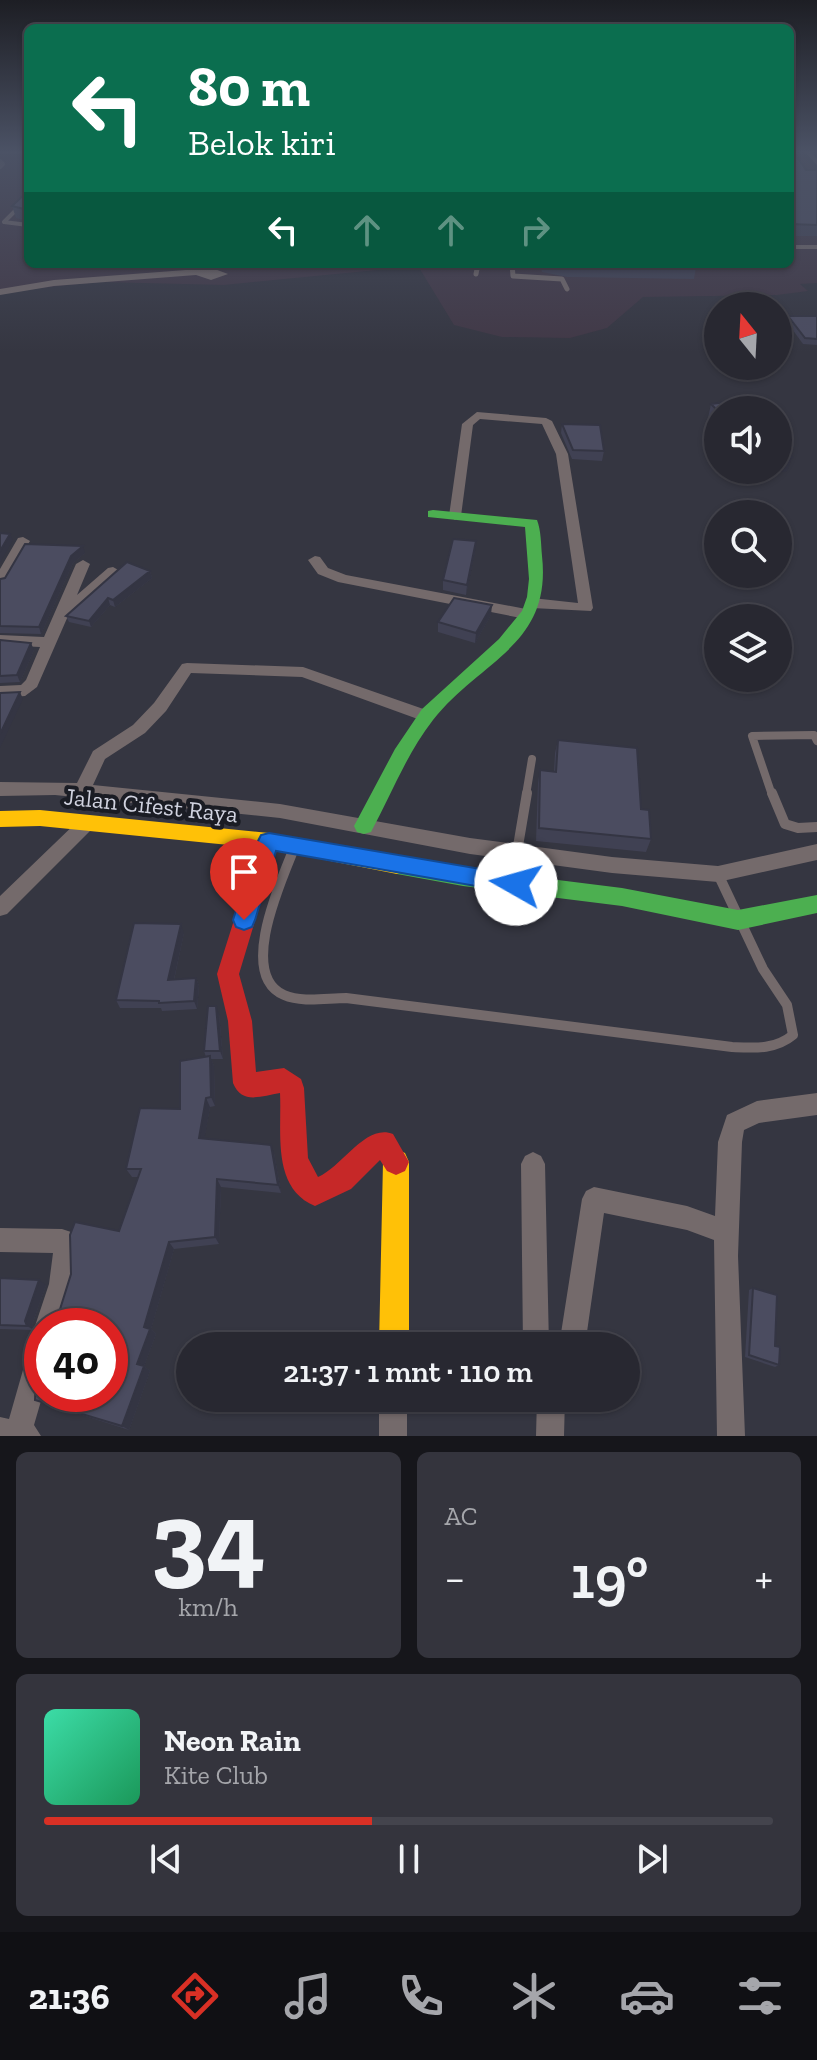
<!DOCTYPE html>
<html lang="id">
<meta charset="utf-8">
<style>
:root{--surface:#282831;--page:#34343d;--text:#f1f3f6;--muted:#a5a6ab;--line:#44444d;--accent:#d93025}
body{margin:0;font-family:"Zilla Slab",serif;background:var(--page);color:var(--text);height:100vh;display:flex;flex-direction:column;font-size:30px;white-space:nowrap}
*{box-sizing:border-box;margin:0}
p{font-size:26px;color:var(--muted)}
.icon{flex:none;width:44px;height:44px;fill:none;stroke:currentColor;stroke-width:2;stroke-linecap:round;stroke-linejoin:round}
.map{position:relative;height:1436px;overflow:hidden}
.panel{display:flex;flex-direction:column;gap:16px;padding:16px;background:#16161b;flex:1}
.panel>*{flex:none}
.hud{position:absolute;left:24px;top:24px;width:770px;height:244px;border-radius:12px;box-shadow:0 2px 6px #0004,0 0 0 2px var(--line);background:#0b6e4f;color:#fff;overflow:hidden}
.needle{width:52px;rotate:342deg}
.controls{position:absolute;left:704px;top:292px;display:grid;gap:16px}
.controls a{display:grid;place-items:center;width:88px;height:88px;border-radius:50%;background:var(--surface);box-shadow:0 2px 6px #0004,0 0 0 2px var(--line);font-size:40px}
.speed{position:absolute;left:24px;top:1308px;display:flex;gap:16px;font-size:40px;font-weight:700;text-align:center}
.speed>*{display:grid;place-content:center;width:104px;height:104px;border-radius:50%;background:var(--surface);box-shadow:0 2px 6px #0004,0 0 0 2px var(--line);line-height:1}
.speed .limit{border:12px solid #d22;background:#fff;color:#111}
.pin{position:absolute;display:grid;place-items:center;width:68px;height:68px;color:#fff;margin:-82px -34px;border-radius:50% 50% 50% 0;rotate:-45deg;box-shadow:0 0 8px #0007}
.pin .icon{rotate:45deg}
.me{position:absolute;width:88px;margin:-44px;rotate:277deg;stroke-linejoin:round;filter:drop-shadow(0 0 6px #0008)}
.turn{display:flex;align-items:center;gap:28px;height:168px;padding:0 32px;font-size:36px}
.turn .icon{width:104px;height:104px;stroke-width:2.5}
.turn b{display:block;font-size:56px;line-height:68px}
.lanes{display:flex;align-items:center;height:76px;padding:0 32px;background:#0003;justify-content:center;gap:40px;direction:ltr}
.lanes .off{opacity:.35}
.big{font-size:60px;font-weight:600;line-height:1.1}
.panel .card{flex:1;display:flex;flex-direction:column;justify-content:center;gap:12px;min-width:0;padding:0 28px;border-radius:12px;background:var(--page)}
.panel .dial{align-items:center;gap:0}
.dial b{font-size:104px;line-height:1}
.song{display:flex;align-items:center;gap:24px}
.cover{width:96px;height:96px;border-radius:12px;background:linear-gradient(135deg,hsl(160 70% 55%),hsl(150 70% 35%))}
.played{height:8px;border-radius:4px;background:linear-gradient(90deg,var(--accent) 45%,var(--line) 45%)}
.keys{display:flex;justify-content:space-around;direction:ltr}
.heat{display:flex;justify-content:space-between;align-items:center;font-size:44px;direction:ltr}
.panel .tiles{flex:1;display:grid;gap:16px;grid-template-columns:1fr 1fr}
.card:last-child{grid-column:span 2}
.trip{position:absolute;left:176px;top:1332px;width:464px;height:80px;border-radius:40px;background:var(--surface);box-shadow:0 2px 6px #0004,0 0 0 2px var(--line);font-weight:600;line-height:80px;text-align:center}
.tabs{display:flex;height:128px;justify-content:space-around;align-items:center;background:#101014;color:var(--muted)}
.tabs .icon{width:56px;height:56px}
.tabs .selected{color:var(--accent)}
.tabs b{font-size:36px;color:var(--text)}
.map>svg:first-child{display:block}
.industrial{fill:#413846}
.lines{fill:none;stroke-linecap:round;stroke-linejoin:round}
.lane-far3{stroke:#746a6b;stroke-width:4}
.lane-far2{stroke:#746a6b;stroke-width:5}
.lane-far1{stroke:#746a6b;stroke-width:8}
.lane{stroke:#746a6b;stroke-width:10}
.street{fill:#746a6b;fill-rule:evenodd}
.fast{fill:#4caf50;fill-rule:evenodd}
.slow{fill:#ffc107;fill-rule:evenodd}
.jam{fill:#c62828;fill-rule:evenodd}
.wall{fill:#404153}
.shaded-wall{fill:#343543}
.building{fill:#4b4c60;stroke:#343543;stroke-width:2}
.route{fill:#1a73e8;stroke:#114b97;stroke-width:2}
.labels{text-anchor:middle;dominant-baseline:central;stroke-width:8;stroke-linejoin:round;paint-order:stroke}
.street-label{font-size:24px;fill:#d1d3e0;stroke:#1a1c24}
</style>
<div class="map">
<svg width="817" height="1436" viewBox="0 0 817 1436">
<rect width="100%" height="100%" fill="#353641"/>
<!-- industrial -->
<path class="industrial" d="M 0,151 L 28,151 L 28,264 L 790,264 L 790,151 L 800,151 L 817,172 L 817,283 L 800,284 L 808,291 L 777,295 L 643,297 L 607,328 L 570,338 L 502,337 L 454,325 L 418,266 L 224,285 L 99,282 L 0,292 Z"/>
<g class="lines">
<!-- lane-far3 -->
<path class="lane-far3" d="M 0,161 L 3,164 L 0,167
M 28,198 L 4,222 L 28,225
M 790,247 L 817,247"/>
<!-- lane-far2 -->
<path class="lane-far2" d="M 512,264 L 513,276 L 562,279 L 567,289
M 476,274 L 478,264"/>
<!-- lane-far1 -->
<path class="lane-far1" d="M 526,795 L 532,759
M 772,795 L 752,736 L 814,735 L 817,741"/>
<!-- lane -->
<path class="lane" d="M 772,793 L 785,824 L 798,828 L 817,827
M 295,846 C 282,879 237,975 284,995 C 302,1003 327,998 346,998 L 732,1047 C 754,1048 775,1050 793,1035 L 787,1005 L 763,969 L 718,874
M 517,852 L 527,793"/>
<!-- street -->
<path class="street" d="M 0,151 L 28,151 L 28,154 L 0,154 Z
M 804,151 L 810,151 L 817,159 L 817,165 Z
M 212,268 L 228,274 L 211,280 L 196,275 L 54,286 L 0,295 L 0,289 L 54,280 Z
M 477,412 L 546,418 L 552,421 L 568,454 L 593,608 L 591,611 L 532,608 L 525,603 L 532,598 L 578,603 L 556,454 L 542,424 L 480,419 L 473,425 L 461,516 L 455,520 L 449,516 L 462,424 Z
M 23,537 L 30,541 L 5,583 L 0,584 L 0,569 L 18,538 Z
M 315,556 L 320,557 L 328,568 L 346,575 L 526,609 L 533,614 L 526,619 L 338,582 L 318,574 L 308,560 Z
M 83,560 L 90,564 L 77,595 L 108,568 L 113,567 L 120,571 L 68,616 L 37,687 L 25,696 L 0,698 L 0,686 L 21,685 L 26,680 L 40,647 L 0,645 L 0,635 L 44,637 L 76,564 Z
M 187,663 L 303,667 L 432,712 L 434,716 L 426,722 L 302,677 L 191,673 L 166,711 L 145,733 L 105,759 L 93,785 L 280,804 L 470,838 L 612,857 L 718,866 L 817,844 L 817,860 L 718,882 L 612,873 L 470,854 L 280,818 L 55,795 L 0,796 L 0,782 L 77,783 L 93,751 L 133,725 L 154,703 L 182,664 Z
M 87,816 L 93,818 L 96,823 L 93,828 L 7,914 L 0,916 L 0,896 L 81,818 Z
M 817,1093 L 817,1115 L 759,1123 L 744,1130 L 742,1142 L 738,1256 L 745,1436 L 717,1436 L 714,1240 L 687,1230 L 604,1213 L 585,1346 L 559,1346 L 582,1199 L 586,1191 L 594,1187 L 687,1206 L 715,1216 L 718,1142 L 727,1115 L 757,1101 Z
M 533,1152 L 541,1156 L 545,1164 L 549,1346 L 523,1346 L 521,1164 L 525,1156 Z
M 0,1228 L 62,1229 L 71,1232 C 85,1266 71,1293 61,1326 L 42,1326 L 43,1394 L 34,1425 L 41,1436 L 0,1436 L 0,1417 L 9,1419 L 29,1349 L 33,1340 L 41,1336 L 35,1326 L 49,1284 L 53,1253 L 0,1252 Z
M 379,1398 L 407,1398 L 407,1436 L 379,1436 Z
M 537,1398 L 565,1398 L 564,1436 L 536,1436 Z"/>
<!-- fast -->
<path class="fast" d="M 433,510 L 537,520 C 541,530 541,544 542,556 C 552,646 480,660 433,720 C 407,753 391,795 371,832 L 364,834 L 357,832 L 354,826 L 395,749 L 422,709 L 499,639 L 522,611 L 527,597 L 529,579 L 525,527 L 428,517 L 428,511 Z
M 397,856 L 463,868 L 622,888 L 738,910 L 817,895 L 817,913 L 738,930 L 622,906 L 463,886 L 397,874 L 390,871 L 387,865 L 390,859 Z"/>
<!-- slow -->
<path class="slow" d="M 40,810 L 269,833 L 397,856 L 404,859 L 407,865 L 404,871 L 397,874 L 269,849 L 40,826 L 0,827 L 0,811 Z
M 396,1149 L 405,1153 L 409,1162 L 409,1346 L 379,1346 L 383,1162 L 387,1153 Z"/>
<!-- jam -->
<path class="jam" d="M 269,833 L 276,835 L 279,841 L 239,974 L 252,1021 L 256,1072 L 284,1068 L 301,1079 L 304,1088 L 308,1158 L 318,1177 C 343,1166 366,1123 393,1134 L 409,1162 L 405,1171 L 396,1175 L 387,1171 L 380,1160 L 351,1189 L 315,1206 C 271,1188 282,1131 280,1093 C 261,1096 242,1105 233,1083 L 228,1021 L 217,974 L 259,841 L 262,835 Z"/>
</g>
<!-- wall -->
<path class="wall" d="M 790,151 L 806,170 L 817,170 L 817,236 L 790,236 Z
M 28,191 L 28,221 L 16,218 L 12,206 Z
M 540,264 L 695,264 L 696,267 L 694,279 L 567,277 L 542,272 Z
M 788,316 L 817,316 L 817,345 L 803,344 L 787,322 Z
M 711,404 L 718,410 L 718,429 L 708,418 Z
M 562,424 L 604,451 L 602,461 L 572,459 L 561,433 Z
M 475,551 L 466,595 L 443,590 L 443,580 Z
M 85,553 L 73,563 L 41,634 L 0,633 L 0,579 Z
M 150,571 L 152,578 L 115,607 L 110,605 L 91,627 L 69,622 L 66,616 Z
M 491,615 L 475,643 L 438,632 L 438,622 Z
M 0,640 L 34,650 L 20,682 L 0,683 Z
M 558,740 L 641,809 L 651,839 L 646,852 L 536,841 L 538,783 L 540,770 L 554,772 L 555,753 Z
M 184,933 L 174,980 L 196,978 L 199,986 L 197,1009 L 162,1011 L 161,1008 L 120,1008 L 116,1000 Z
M 219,1014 L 223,1059 L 211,1059 L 214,1066 L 215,1106 L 210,1107 L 204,1139 L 274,1153 L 281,1193 L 221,1187 L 219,1244 L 174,1249 L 151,1329 L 156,1334 L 144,1366 L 150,1371 L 129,1430 L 35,1400 L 110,1326 L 42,1326 L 42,1327 L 37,1324 L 56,1322 L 119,1231 L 138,1177 L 132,1177 L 126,1169 L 180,1109 L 206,1057 L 204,1051 Z
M 0,1278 L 46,1285 L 32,1325 L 34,1330 L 0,1329 Z
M 753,1288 L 775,1346 L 779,1365 L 775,1367 L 745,1357 L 749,1290 Z"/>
<!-- shaded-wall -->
<path class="shaded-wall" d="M 792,457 L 787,471 L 763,475 L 765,470 L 778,470 L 778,459 Z
M 10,534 L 13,540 L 0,563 L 0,551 Z
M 476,541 L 475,551 L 466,595 L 467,585 Z
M 83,546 L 85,553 L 73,563 L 41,634 L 39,627 L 71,556 Z
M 150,571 L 152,578 L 115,607 L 113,600 Z
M 108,598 L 110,605 L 91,627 L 89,621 Z
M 492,605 L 491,615 L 475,643 L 476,633 Z
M 31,643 L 34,650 L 20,682 L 17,675 Z
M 20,692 L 23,699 L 0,748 L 0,734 Z
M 181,924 L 184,933 L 172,988 L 168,980 Z
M 196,978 L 199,986 L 197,1009 L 194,1001 Z
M 216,1006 L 219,1014 L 223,1059 L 220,1051 Z
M 210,1056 L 214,1066 L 215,1106 L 211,1097 Z
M 206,1098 L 210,1107 L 203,1147 L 199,1138 Z
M 271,1145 L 274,1153 L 281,1193 L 278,1185 Z
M 217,1179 L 221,1187 L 219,1244 L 215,1237 Z
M 169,1242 L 174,1249 L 151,1329 L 156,1334 L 143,1369 L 137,1364 L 144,1327 Z
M 39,1280 L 46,1285 L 32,1325 L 34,1330 L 27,1326 L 25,1321 Z
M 144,1366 L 150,1371 L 129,1430 L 122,1426 Z"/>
<!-- building -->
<path class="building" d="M 790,151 L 793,151 L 806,170 L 817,170 L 817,225 L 790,224 Z
M 28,191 L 28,210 L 12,206 Z
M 566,264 L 695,264 L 696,267 L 568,264 Z
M 788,316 L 817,316 L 817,339 L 805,338 Z
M 734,401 L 743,410 L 718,410 L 718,411 L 711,404 Z
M 562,424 L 600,425 L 604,451 L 573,450 Z
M 778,444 L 792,457 L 778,459 Z
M 0,533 L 10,534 L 0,551 Z
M 453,539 L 476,541 L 467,585 L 443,580 Z
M 25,544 L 83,546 L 71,556 L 39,627 L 0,626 L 0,579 L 5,578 Z
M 127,562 L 150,571 L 113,600 L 108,598 L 89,621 L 66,616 Z
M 454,598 L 492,605 L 476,633 L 438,622 Z
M 0,640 L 31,643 L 17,675 L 0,676 Z
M 20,692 L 0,734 L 0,693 Z
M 558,740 L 637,748 L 641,809 L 649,810 L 651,839 L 539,828 L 540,770 L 556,772 Z
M 134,923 L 181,924 L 168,980 L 196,978 L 194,1001 L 159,1003 L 159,1001 L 116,1000 Z
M 208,1006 L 216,1006 L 220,1051 L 204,1051 Z
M 210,1056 L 211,1097 L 206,1098 L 199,1138 L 271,1145 L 278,1185 L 217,1179 L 215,1237 L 169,1242 L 144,1327 L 150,1329 L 137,1364 L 144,1366 L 122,1426 L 35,1400 L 37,1357 L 42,1345 L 42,1394 L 110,1394 L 110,1326 L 43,1326 L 37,1324 L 56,1322 L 71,1274 L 70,1235 L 75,1222 L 119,1231 L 141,1169 L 126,1169 L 140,1108 L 180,1109 L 180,1061 Z
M 0,1278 L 39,1280 L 25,1321 L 27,1326 L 0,1325 Z
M 753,1288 L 777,1295 L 775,1346 L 780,1347 L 779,1365 L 749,1355 Z"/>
<!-- sky -->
<linearGradient id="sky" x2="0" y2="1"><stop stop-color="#1d1e24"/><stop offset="0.43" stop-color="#4b5265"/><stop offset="1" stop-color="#4b5265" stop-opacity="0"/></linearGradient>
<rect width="817" height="352" fill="url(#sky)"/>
<!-- route -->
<path class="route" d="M 269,833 L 516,875 L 523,877 L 526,884 L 523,890 L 516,893 L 276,851 L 255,920 L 252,927 L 244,930 L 236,927 L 233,920 L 258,841 L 261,835 Z"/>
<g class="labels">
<!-- street labels -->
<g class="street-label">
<text transform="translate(151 805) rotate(6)">Jalan Cifest Raya</text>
</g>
</g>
</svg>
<div class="controls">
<a><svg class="needle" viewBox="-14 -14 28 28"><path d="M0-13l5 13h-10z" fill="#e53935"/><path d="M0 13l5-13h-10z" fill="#a5a6ab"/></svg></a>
<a><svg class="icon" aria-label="sound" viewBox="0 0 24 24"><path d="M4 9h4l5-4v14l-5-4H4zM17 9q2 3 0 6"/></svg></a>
<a><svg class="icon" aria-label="search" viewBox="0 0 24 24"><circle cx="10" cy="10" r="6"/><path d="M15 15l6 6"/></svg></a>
<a><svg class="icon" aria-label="layers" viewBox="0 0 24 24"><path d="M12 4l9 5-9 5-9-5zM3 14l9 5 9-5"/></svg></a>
</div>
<div class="speed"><div class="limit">40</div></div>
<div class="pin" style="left:244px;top:920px;background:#d93025"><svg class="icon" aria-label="arrive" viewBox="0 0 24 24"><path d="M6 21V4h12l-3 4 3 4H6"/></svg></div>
<svg class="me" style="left:516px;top:884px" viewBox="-20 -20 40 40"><circle r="19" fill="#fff"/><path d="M0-13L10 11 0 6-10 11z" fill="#1a73e8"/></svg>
<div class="trip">21:37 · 1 mnt · 110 m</div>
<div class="hud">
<div class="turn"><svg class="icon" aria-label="left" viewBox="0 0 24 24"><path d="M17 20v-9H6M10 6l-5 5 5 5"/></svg><div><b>80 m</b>Belok kiri</div></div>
<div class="lanes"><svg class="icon" aria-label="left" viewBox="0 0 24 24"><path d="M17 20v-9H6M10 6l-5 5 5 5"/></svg><svg class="icon off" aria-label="ahead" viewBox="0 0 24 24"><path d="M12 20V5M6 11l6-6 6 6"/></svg><svg class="icon off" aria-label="ahead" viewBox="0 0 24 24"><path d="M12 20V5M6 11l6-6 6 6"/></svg><svg class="icon off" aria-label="right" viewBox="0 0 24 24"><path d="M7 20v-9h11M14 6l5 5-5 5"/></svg></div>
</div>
</div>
<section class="panel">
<div class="tiles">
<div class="card dial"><b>34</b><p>km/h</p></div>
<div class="card"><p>AC</p>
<div class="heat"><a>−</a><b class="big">19°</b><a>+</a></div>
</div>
<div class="card">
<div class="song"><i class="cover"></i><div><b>Neon Rain</b><p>Kite Club</p></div></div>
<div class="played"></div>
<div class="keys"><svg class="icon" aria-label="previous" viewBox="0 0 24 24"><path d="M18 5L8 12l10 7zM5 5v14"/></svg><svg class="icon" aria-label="pause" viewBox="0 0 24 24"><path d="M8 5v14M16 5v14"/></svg><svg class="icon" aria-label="next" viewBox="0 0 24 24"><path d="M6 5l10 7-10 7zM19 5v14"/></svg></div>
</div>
</div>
</section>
<nav class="tabs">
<b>21:36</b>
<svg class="icon selected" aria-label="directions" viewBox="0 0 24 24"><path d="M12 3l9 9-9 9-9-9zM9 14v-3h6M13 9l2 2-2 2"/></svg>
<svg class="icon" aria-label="music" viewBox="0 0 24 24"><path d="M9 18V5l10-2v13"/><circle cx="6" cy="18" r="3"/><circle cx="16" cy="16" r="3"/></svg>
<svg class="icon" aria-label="phone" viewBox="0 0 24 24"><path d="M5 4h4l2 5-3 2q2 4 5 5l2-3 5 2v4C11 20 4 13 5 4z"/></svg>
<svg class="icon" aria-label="climate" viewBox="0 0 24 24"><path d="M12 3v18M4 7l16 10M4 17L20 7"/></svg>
<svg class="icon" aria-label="car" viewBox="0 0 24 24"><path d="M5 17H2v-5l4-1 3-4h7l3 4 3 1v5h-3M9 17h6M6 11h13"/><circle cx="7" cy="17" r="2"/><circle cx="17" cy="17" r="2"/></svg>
<svg class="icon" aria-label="filters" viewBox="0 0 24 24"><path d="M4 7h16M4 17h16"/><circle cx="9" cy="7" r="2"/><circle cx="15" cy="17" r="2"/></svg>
</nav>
